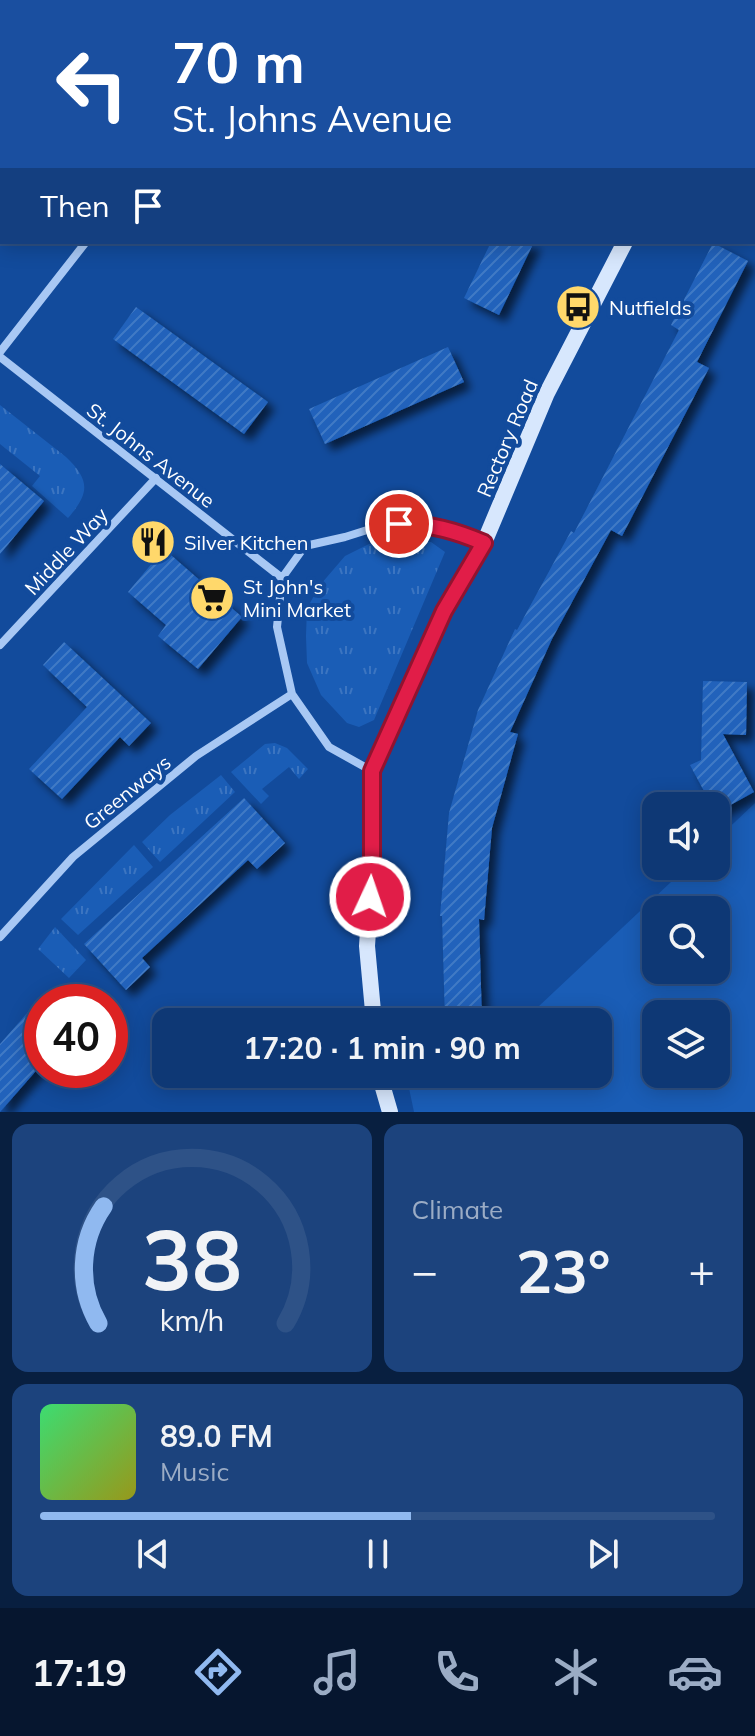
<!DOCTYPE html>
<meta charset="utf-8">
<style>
:root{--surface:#0e3875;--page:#1c437d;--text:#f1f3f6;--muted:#9bacc5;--line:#2e5287;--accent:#90b9f0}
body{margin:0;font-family:Mulish,sans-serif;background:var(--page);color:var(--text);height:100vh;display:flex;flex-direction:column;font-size:30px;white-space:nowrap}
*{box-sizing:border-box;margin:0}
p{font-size:26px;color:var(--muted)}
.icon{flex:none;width:44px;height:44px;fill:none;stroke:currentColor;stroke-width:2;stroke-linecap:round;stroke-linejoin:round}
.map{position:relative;height:1112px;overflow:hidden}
.sheet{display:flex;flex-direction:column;gap:12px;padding:12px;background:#081f40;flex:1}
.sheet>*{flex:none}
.banner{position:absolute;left:0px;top:0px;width:756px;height:244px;box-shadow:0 4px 20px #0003,0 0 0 2px var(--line);background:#1a4fa0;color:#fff;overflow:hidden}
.fabs{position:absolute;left:642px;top:792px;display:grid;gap:16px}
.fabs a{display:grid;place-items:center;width:88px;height:88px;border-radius:16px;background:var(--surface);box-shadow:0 4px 20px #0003,0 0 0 2px var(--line);font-size:40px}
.speed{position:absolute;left:24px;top:984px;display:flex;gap:16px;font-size:40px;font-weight:700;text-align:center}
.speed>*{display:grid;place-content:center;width:104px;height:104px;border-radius:50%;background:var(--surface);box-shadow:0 4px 20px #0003,0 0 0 2px var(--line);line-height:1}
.speed .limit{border:12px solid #d22;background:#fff;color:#111}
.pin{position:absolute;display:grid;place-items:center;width:68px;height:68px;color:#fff;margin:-34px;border:4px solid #fff;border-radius:50%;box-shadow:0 2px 8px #0007}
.me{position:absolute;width:88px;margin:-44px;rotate:3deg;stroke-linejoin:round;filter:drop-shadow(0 0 6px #0008)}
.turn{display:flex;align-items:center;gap:28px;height:168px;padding:0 40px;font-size:36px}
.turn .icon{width:104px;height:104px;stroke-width:2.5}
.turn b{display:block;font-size:56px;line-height:68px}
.then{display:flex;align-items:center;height:76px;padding:0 40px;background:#0003;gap:16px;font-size:30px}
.big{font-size:60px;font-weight:700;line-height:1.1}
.sheet .widget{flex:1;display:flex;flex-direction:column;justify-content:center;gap:12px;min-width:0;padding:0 28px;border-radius:16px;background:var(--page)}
.sheet .dial{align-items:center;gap:0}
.dial svg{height:208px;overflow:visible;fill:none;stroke:var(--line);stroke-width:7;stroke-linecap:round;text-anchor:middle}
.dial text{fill:var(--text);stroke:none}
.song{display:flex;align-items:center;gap:24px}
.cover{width:96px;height:96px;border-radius:12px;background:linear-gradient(135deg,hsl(140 70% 55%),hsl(60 70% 35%))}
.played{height:8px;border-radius:4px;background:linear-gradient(90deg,var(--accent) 55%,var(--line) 55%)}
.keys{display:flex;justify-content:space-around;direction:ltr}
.heat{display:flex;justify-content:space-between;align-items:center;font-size:44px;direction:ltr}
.sheet .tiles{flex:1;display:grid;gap:12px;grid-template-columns:1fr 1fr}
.widget:last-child{grid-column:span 2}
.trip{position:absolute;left:152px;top:1008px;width:460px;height:80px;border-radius:16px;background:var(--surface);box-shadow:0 4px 20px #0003,0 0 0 2px var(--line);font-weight:700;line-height:80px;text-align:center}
.tabs{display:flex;height:128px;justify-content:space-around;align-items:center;background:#06162f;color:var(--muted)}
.tabs .icon{width:56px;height:56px}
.tabs .selected{color:var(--accent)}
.tabs b{font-size:36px;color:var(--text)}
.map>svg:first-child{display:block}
.grass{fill:url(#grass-tufts)}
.green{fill:#1a5db6;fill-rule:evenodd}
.building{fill:url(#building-hatch);filter:url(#shadow)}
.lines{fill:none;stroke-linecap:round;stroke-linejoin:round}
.street{stroke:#a8c8f4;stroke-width:8}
.secondary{stroke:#d7e7fd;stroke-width:16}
.route-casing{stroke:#92132f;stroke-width:20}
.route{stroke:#e11d48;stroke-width:14}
.labels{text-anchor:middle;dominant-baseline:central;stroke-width:8;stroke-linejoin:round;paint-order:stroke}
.poi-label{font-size:20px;fill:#fff;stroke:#124b9c;text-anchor:start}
.street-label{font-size:20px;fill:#fff;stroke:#124b9c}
</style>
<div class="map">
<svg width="755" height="1112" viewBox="0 0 755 1112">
<defs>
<pattern id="grass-tufts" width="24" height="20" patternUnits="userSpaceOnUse" patternTransform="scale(2)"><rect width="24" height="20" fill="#1a5db6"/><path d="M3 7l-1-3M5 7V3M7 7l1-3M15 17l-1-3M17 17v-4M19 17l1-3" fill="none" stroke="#3c75c1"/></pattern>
<pattern id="building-hatch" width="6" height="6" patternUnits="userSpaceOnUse" patternTransform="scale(2)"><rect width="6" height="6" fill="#2062bb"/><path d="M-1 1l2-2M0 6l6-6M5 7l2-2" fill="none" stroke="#417ac5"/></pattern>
<filter id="shadow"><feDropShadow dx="7" dy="7" stdDeviation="4" flood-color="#0009"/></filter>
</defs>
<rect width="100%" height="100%" fill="#124b9c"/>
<!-- grass -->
<path class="grass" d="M 0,405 L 66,457 C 90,480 90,493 68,518 L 32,486 L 40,476 L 0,444 Z
M 397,540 L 431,542 L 445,552 L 374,720 L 359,727 L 347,723 L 321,695 L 307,663 L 306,636 L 307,608 L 321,584 L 345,556 L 369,544 Z
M 275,743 L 287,748 L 308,769 L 299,779 L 289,767 L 262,789 L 269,796 L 261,804 L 231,772 L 265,744 Z
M 221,775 L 235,792 L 160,862 L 142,842 L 170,815 Z
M 134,845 L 153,867 L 78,935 L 61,919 Z
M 55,927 L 86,960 L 69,978 L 38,949 Z"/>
<!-- green -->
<path class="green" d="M 755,803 L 755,1112 L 414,1112 L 406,1074 L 598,1074 L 598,1022 L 522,1022 L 688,866 L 716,866 L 716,840 ZM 656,910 L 716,910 L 716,970 L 656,970 ZM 656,1014 L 716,1014 L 716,1074 L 656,1074 Z"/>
<!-- building -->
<path class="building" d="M 491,242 L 534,242 L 499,315 L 464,298 Z
M 713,243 L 748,261 L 697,362 L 709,368 L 622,536 L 611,530 L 552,639 L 510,732 L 518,734 L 492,828 L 484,920 L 479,919 L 482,1022 L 445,1022 L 442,916 L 440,916 L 449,813 L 478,710 L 515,629 L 517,630 L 571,531 L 574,533 L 679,330 L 671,325 Z
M 136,307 L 268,402 L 244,434 L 113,339 Z
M 448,347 L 464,382 L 325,444 L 309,409 Z
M 0,464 L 44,501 L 0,554 Z
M 164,549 L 242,617 L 198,669 L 158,636 L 166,625 L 128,592 Z
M 64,642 L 151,723 L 129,746 L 120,737 L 62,799 L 29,769 L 87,707 L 43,665 Z
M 703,681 L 747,682 L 746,735 L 723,734 L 754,792 L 716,813 L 716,806 L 712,806 L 690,765 L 701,760 Z
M 244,798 L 285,843 L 257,869 L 248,860 L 142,958 L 150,967 L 126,990 L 84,944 Z
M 42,996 L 42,1064 L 0,1112 L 0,1044 Z"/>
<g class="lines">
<!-- street -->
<path class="street" d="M 273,2 L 274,0
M 754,194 L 755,194
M 0,352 L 86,242
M 0,357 L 282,578
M 0,645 L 156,478
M 372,771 L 329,747 L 292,694 L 277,627 L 282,578 L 305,546 L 345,537 L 383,525 L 415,523 L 460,532 L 484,543
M 0,937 L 73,857 L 196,756 L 292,694"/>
<!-- secondary -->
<path class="secondary" d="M 751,2 L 752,0
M 374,1022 L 367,946 L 372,873 L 372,771 L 444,611 L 484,543 L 547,393 L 625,242
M 379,1074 L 390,1112"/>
</g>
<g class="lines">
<!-- route casing -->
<g class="route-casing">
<path id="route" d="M 370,897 L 372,873 L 372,771 L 444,611 L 484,543 C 457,531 429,523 399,524"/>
</g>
<!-- route -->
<use href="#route" class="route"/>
</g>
<!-- icons -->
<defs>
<g id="bus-disc" transform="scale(2.3)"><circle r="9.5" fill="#ffd86b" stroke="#124b9c"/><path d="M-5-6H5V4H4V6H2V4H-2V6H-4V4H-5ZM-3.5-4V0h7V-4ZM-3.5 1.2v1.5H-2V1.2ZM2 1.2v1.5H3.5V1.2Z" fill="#111"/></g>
<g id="restaurant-disc" transform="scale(2.3)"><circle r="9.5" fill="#ffd86b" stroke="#124b9c"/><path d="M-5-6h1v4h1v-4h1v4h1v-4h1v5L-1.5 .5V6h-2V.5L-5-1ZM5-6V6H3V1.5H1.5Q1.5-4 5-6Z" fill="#111"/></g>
<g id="supermarket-disc" transform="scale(2.3)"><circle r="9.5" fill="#ffd86b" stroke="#124b9c"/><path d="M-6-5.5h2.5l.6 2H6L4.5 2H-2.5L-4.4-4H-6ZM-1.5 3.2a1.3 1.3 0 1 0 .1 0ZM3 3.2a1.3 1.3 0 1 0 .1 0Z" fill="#111"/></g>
</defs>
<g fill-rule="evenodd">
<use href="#bus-disc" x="578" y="307"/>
<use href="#restaurant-disc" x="153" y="542"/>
<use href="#supermarket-disc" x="212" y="598"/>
</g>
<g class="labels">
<!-- poi labels -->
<g class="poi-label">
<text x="609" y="307">Nutfields</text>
<text x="184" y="542">Silver Kitchen</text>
<text x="243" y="586">St John's<tspan x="243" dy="23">Mini Market</tspan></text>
</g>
<!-- street labels -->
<g class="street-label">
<text transform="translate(507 438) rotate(-67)">Rectory Road</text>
<text transform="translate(151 455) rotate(38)">St. Johns Avenue</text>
<text transform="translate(66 551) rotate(-47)">Middle Way</text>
<text transform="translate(127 792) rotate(-39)">Greenways</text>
</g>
</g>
</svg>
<div class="fabs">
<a><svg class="icon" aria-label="sound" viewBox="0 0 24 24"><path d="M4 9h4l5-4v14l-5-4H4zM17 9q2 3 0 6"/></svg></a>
<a><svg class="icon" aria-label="search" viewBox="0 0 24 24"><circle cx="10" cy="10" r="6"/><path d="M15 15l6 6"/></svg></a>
<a><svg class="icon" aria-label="layers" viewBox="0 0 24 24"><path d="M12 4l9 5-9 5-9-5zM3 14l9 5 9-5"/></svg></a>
</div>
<div class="speed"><div class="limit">40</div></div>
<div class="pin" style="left:399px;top:524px;background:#d93025"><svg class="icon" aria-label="arrive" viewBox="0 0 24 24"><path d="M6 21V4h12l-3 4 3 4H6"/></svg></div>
<svg class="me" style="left:370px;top:897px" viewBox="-20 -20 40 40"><circle r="17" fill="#e11d48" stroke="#fff" stroke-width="3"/><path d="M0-11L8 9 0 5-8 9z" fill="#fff"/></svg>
<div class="trip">17:20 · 1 min · 90 m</div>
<div class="banner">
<div class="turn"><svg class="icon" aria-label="left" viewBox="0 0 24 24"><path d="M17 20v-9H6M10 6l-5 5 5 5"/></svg><div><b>70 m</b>St. Johns Avenue</div></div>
<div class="then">Then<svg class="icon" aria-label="arrive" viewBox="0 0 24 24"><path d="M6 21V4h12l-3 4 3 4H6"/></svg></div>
</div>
</div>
<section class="sheet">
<div class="tiles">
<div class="widget dial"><svg viewBox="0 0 100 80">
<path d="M14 69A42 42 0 1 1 86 69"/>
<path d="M14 69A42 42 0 0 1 16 24" stroke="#90b9f0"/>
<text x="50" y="56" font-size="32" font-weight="700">38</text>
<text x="50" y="72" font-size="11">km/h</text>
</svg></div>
<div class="widget"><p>Climate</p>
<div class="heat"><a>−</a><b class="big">23°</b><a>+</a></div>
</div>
<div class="widget">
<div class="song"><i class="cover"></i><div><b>89.0 FM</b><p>Music</p></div></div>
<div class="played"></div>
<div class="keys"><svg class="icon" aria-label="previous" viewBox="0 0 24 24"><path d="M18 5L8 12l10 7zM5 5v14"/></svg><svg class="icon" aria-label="pause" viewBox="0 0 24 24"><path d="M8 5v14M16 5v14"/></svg><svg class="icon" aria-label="next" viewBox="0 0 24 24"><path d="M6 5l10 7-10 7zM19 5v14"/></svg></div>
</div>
</div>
</section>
<nav class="tabs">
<b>17:19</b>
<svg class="icon selected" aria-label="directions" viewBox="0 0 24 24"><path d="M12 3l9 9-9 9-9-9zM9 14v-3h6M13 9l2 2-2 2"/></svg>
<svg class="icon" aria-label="music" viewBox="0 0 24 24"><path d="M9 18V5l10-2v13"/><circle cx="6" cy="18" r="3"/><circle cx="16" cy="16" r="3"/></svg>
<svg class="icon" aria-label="phone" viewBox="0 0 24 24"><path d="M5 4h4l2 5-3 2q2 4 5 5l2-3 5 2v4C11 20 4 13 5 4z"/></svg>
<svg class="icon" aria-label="climate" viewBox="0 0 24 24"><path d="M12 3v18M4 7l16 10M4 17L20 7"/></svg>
<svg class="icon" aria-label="car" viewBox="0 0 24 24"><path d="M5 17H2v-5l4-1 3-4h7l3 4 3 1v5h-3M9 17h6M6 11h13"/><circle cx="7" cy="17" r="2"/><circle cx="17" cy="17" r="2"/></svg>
</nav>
